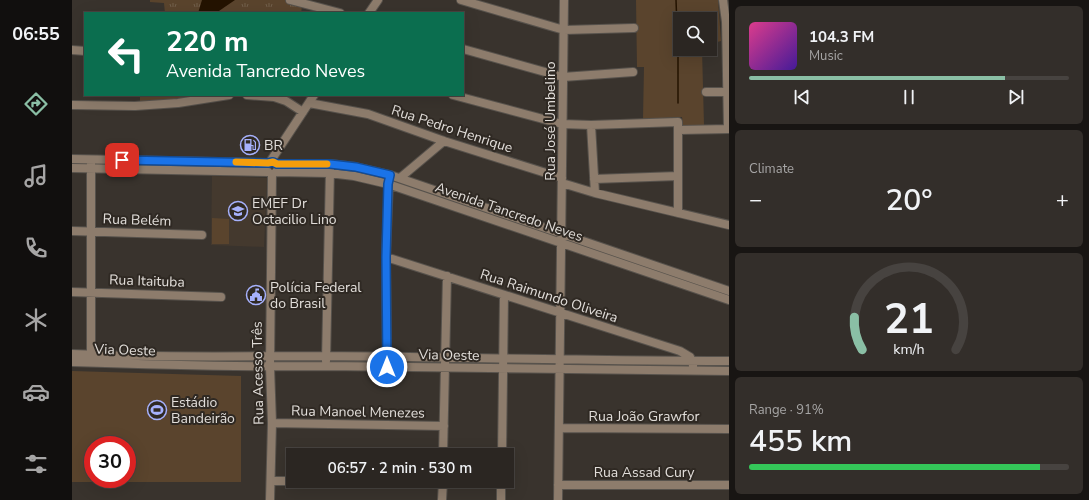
<!DOCTYPE html>
<meta charset="utf-8">
<style>
:root{--surface:#2b2622;--page:#332e2a;--text:#f1f3f6;--muted:#a6a5a5;--line:#474340;--accent:#8abfa5}
body{margin:0;font-family:"Nunito Sans",sans-serif;background:var(--page);color:var(--text);height:100vh;display:flex;flex-direction:column;font-size:15px;white-space:nowrap}
*{box-sizing:border-box;margin:0}
p{font-size:13px;color:var(--muted)}
.icon{flex:none;width:22px;height:22px;fill:none;stroke:currentColor;stroke-width:2;stroke-linecap:round;stroke-linejoin:round}
.map{position:relative;flex:1;overflow:hidden}
.sheet{display:flex;flex-direction:column;gap:6px;padding:6px;background:#181513;width:360px}
.sheet>*{flex:none}
.hud{position:absolute;left:12px;top:12px;width:380px;height:84px;border-radius:0px;box-shadow:0 4px 16px #0002,0 0 0 1px var(--line);background:#0b6e4f;color:#fff;overflow:hidden}
.buttons{position:absolute;left:601px;top:12px;display:grid;gap:8px}
.buttons a{display:grid;place-items:center;width:44px;height:44px;border-radius:0px;background:var(--surface);box-shadow:0 4px 16px #0002,0 0 0 1px var(--line);font-size:20px}
.speed{position:absolute;left:12px;top:436px;display:flex;gap:8px;font-size:20px;font-weight:700;text-align:center}
.speed>*{display:grid;place-content:center;width:52px;height:52px;border-radius:50%;background:var(--surface);box-shadow:0 4px 16px #0002,0 0 0 1px var(--line);line-height:1}
.speed .limit{border:6px solid #d22;background:#fff;color:#111}
.pin{position:absolute;display:grid;place-items:center;width:34px;height:34px;color:#fff;margin:-17px;border-radius:8px;box-shadow:0 2px 6px #0006}
.me{position:absolute;width:44px;margin:-22px;rotate:0deg;stroke-linejoin:round;filter:drop-shadow(0 0 3px #0008)}
.turn{display:flex;align-items:center;gap:14px;height:84px;padding:0 16px;font-size:18px}
.turn .icon{width:52px;height:52px;stroke-width:2.5}
.turn b{display:block;font-size:28px;line-height:34px}
.big{font-size:30px;font-weight:600;line-height:1.1}
.sheet .card{flex:1;display:flex;flex-direction:column;justify-content:center;gap:6px;min-width:0;padding:0 14px;border-radius:6px;background:var(--page)}
.sheet .dial{align-items:center;gap:0}
.dial svg{height:104px;overflow:visible;fill:none;stroke:var(--line);stroke-width:7;stroke-linecap:round;text-anchor:middle}
.dial text{fill:var(--text);stroke:none}
.song{display:flex;align-items:center;gap:12px}
.cover{width:48px;height:48px;border-radius:6px;background:linear-gradient(135deg,hsl(330 70% 55%),hsl(260 70% 35%))}
.played{height:4px;border-radius:2px;background:linear-gradient(90deg,var(--accent) 80%,var(--line) 80%)}
.keys{display:flex;justify-content:space-around;direction:ltr}
.heat{display:flex;justify-content:space-between;align-items:center;font-size:22px;direction:ltr}
.charge{height:6px;border-radius:3px;background:linear-gradient(90deg,#34c759 91%,var(--line) 0)}
.trip{position:absolute;left:214px;top:448px;width:228px;height:40px;border-radius:0px;background:var(--surface);box-shadow:0 4px 16px #0002,0 0 0 1px var(--line);font-weight:600;line-height:40px;text-align:center}
main{display:flex;flex:1;min-height:0}
.dock{display:flex;flex-direction:column;width:72px;justify-content:space-around;align-items:center;background:#110f0e;color:var(--muted)}
.dock .icon{width:28px;height:28px}
.dock .on{color:var(--accent)}
.dock b{font-size:18px;color:var(--text)}
.map>svg:first-child{display:block}
.built{fill:#44392e}
.green{fill:#5a442d;fill-rule:evenodd}
.park{fill:url(#park-tufts)}
.water{fill:#241301}
.lines{fill:none;stroke-linecap:round;stroke-linejoin:round}
.stream{stroke:#241301;stroke-width:1.5}
.minor-casing{stroke:#57524c;stroke-width:10}
.minor{stroke:#8d7c6c;stroke-width:8}
.route-casing{stroke:#114b97;stroke-width:10}
.route{stroke:#1a73e8;stroke-width:7}
.slow{stroke:#f59e0b;stroke-width:7}
.labels{text-anchor:middle;dominant-baseline:central;stroke-width:4;stroke-linejoin:round;paint-order:stroke}
.street-label{font-size:14px;fill:#e1ddd9;stroke:#2f2923}
.poi-label{font-size:14px;fill:#e1ddd9;stroke:#2f2923;text-anchor:start}
</style>
<main>
<nav class="dock">
<b>06:55</b>
<svg class="icon on" aria-label="directions" viewBox="0 0 24 24"><path d="M12 3l9 9-9 9-9-9zM9 14v-3h6M13 9l2 2-2 2"/></svg>
<svg class="icon" aria-label="music" viewBox="0 0 24 24"><path d="M9 18V5l10-2v13"/><circle cx="6" cy="18" r="3"/><circle cx="16" cy="16" r="3"/></svg>
<svg class="icon" aria-label="phone" viewBox="0 0 24 24"><path d="M5 4h4l2 5-3 2q2 4 5 5l2-3 5 2v4C11 20 4 13 5 4z"/></svg>
<svg class="icon" aria-label="climate" viewBox="0 0 24 24"><path d="M12 3v18M4 7l16 10M4 17L20 7"/></svg>
<svg class="icon" aria-label="car" viewBox="0 0 24 24"><path d="M5 17H2v-5l4-1 3-4h7l3 4 3 1v5h-3M9 17h6M6 11h13"/><circle cx="7" cy="17" r="2"/><circle cx="17" cy="17" r="2"/></svg>
<svg class="icon" aria-label="filters" viewBox="0 0 24 24"><path d="M4 7h16M4 17h16"/><circle cx="9" cy="7" r="2"/><circle cx="15" cy="17" r="2"/></svg>
</nav>
<div class="map">
<svg width="657" height="500" viewBox="0 0 657 500">
<defs>
<pattern id="park-tufts" width="24" height="20" patternUnits="userSpaceOnUse"><rect width="24" height="20" fill="#5a442d"/><path d="M3 7l-1-3M5 7V3M7 7l1-3M15 17l-1-3M17 17v-4M19 17l1-3" fill="none" stroke="#715f4b"/></pattern>
</defs>
<rect width="100%" height="100%" fill="#39332d"/>
<!-- built -->
<path class="built" d="M 140,176 L 195,178 L 192,247 L 139,245 Z"/>
<!-- green -->
<path class="green" d="M 564,0 L 646,0 L 649,41 L 638,44 L 638,19 L 608,19 L 608,49 L 630,49 L 632,125 L 611,126 L 610,117 L 571,119 L 572,67 L 565,67 Z
M 140,218 L 157,219 L 157,244 L 140,244 Z
M 0,371 L 169,376 L 169,482 L 0,482 ZM 21,445 L 55,445 L 55,479 L 21,479 Z"/>
<!-- park -->
<path class="park" d="M 78,0 L 231,0 L 229,13 L 93,13 L 92,3 L 78,2 Z
M 68,95 L 147,95 L 68,103 Z"/>
<!-- water -->
<path class="water" d="M 130,0 L 163,0 L 144,13 L 126,13 Z"/>
<g class="lines">
<!-- stream -->
<path class="stream" d="M 604,0 L 606,55 L 606,103"/>
<!-- minor casing -->
<g class="minor-casing">
<path id="minor" d="M 218,0 L 268,13
M 389,0 L 492,30 L 562,28
M 651,0 L 654,22 L 656,129
M 297,13 L 306,0
M 391,49 L 491,77 L 561,72
M 0,50 L 13,51
M 634,92 L 657,92
M 175,95 L 202,97 L 214,101 L 231,112
M 381,95 L 490,124 L 519,125 L 606,122 L 606,213
M 237,103 L 296,114 L 372,141 L 490,178
M 0,105 L 63,106 L 106,103 L 157,95
M 519,125 L 523,193
M 607,130 L 657,129
M 0,159 L 196,163
M 198,162 L 242,95
M 205,164 L 258,164 L 284,167 L 318,175 L 657,291
M 0,168 L 196,172
M 204,172 L 257,173 L 282,176 L 316,184 L 657,300
M 328,178 L 372,141
M 522,179 L 606,176
M 490,183 L 523,193 L 657,225
M 0,231 L 130,235
M 314,257 L 608,351 L 618,357 L 621,365
M 0,292 L 149,297
M 0,354 C 85,358 169,356 254,356 C 388,357 523,361 657,361
M 19,360 L 19,160
M 254,361 L 258,169
M 0,362 C 85,365 169,367 254,366 L 657,371
M 315,362 L 314,257 L 317,180
M 200,423 L 372,426
M 487,428 L 657,429
M 371,455 L 375,276
M 430,455 L 432,295
M 199,481 L 221,481
M 486,485 L 657,485
M 198,500 L 200,423 L 198,367 L 200,174
M 370,500 L 371,481
M 429,500 L 429,481
M 486,500 L 492,0"/>
</g>
<!-- minor -->
<use href="#minor" class="minor"/>
</g>
<g class="lines">
<!-- route casing -->
<g class="route-casing">
<path id="route" d="M 50,160 L 196,163 L 201,162 L 205,164 L 258,164 L 284,167 L 318,175 L 316,184 L 314,257 L 315,367"/>
</g>
<!-- route -->
<use href="#route" class="route"/>
<!-- slow -->
<path class="slow" d="M 164,162 L 196,163 L 201,162 L 205,164 L 255,164"/>
</g>
<!-- icons -->
<defs>
<g id="fuel-ring" transform="scale(1)"><circle r="9.5" fill="#2f2923" stroke="#a6b1fc" stroke-width="1.5"/><path d="M-5.5-6h7V0h2V4h1.3V-2.5L3-4.5l.8-.8L6-3V5H2.5V1h-1V6h-7ZM-4.2-4.7v3.2H.2V-4.7Z" fill="#a6b1fc"/></g>
<g id="school-ring" transform="scale(1)"><circle r="9.5" fill="#2f2923" stroke="#a6b1fc" stroke-width="1.5"/><path d="M0-5L7-2L0 1L-7-2ZM-4 1L0 2.5L4 1V4Q0 6-4 4Z" fill="#a6b1fc"/></g>
<g id="civic-ring" transform="scale(1)"><circle r="9.5" fill="#2f2923" stroke="#a6b1fc" stroke-width="1.5"/><path d="M-.6-6.5H3V-4.5H.6V-3L4-1V1h2V6H-6V1h2V-1L-.6-3ZM-1.2 2.5V6h2.4V2.5Z" fill="#a6b1fc"/></g>
<g id="stadium-ring" transform="scale(1)"><circle r="9.5" fill="#2f2923" stroke="#a6b1fc" stroke-width="1.5"/><path d="M0-5a6.5 5 0 1 0 0 10a6.5 5 0 1 0 0-10ZM-3.5-1.8h7v3.6h-7Z" fill="#a6b1fc"/></g>
</defs>
<g fill-rule="evenodd">
<use href="#fuel-ring" x="178" y="145"/>
<use href="#school-ring" x="166" y="211"/>
<use href="#civic-ring" x="184" y="295"/>
<use href="#stadium-ring" x="85" y="410"/>
</g>
<g class="labels">
<!-- street labels -->
<g class="street-label">
<text transform="translate(478 121) rotate(-90)">Rua José Umbelino</text>
<text transform="translate(380 129) rotate(18)">Rua Pedro Henrique</text>
<text transform="translate(437 212) rotate(19)">Avenida Tancredo Neves</text>
<text transform="translate(65 220) rotate(2)">Rua Belém</text>
<text transform="translate(75 281) rotate(2)">Rua Itaituba</text>
<text transform="translate(477 296) rotate(18)">Rua Raimundo Oliveira</text>
<text transform="translate(53 350) rotate(2)">Via Oeste</text>
<text transform="translate(377 355) rotate(1)">Via Oeste</text>
<text transform="translate(186 373) rotate(-91)">Rua Acesso Três</text>
<text transform="translate(286 412) rotate(1)">Rua Manoel Menezes</text>
<text x="572" y="416">Rua João Grawfor</text>
<text x="572" y="472">Rua Assad Cury</text>
</g>
<!-- poi labels -->
<g class="poi-label">
<text x="192" y="145">BR</text>
<text x="180" y="203">EMEF Dr<tspan x="180" dy="16">Octacilio Lino</tspan></text>
<text x="198" y="287">Polícia Federal<tspan x="198" dy="16">do Brasil</tspan></text>
<text x="99" y="402">Estádio<tspan x="99" dy="16">Bandeirão</tspan></text>
</g>
</g>
</svg>
<div class="buttons">
<a><svg class="icon" aria-label="search" viewBox="0 0 24 24"><circle cx="10" cy="10" r="6"/><path d="M15 15l6 6"/></svg></a>
</div>
<div class="speed"><div class="limit">30</div></div>
<div class="pin" style="left:50px;top:160px;background:#d93025"><svg class="icon" aria-label="arrive" viewBox="0 0 24 24"><path d="M6 21V4h12l-3 4 3 4H6"/></svg></div>
<svg class="me" style="left:315px;top:367px" viewBox="-20 -20 40 40"><circle r="17" fill="#1a73e8" stroke="#fff" stroke-width="3"/><path d="M0-11L8 9 0 5-8 9z" fill="#fff"/></svg>
<div class="trip">06:57 · 2 min · 530 m</div>
<div class="hud">
<div class="turn"><svg class="icon" aria-label="left" viewBox="0 0 24 24"><path d="M17 20v-9H6M10 6l-5 5 5 5"/></svg><div><b>220 m</b>Avenida Tancredo Neves</div></div>
</div>
</div>
<section class="sheet">
<div class="card">
<div class="song"><i class="cover"></i><div><b>104.3 FM</b><p>Music</p></div></div>
<div class="played"></div>
<div class="keys"><svg class="icon" aria-label="previous" viewBox="0 0 24 24"><path d="M18 5L8 12l10 7zM5 5v14"/></svg><svg class="icon" aria-label="pause" viewBox="0 0 24 24"><path d="M8 5v14M16 5v14"/></svg><svg class="icon" aria-label="next" viewBox="0 0 24 24"><path d="M6 5l10 7-10 7zM19 5v14"/></svg></div>
</div>
<div class="card"><p>Climate</p>
<div class="heat"><a>−</a><b class="big">20°</b><a>+</a></div>
</div>
<div class="card dial"><svg viewBox="0 0 100 80">
<path d="M14 69A42 42 0 1 1 86 69"/>
<path d="M14 69A42 42 0 0 1 8 44" stroke="#8abfa5"/>
<text x="50" y="56" font-size="32" font-weight="700">21</text>
<text x="50" y="72" font-size="11">km/h</text>
</svg></div>
<div class="card"><p>Range · 91%</p><b class="big">455 km</b><div class="charge"></div></div>
</section>
</main>
